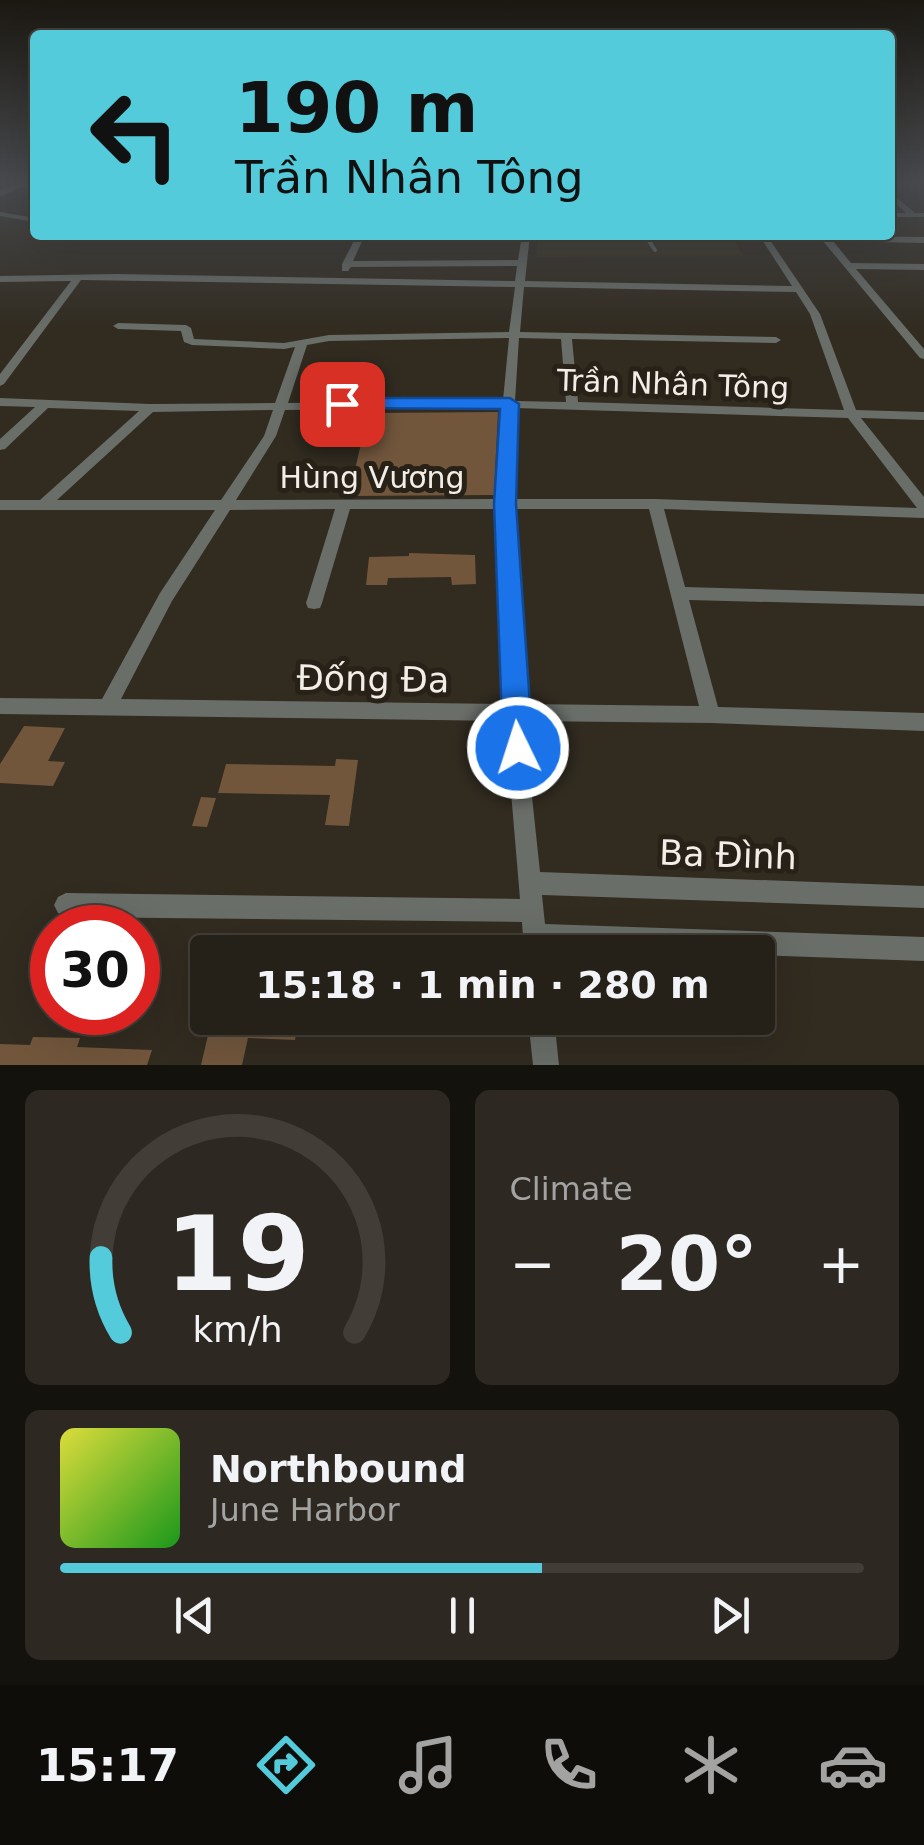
<!DOCTYPE html>
<meta charset="utf-8">
<style>
:root{--surface:#252018;--page:#2d2821;--text:#f1f3f6;--muted:#a3a3a2;--line:#423e37;--accent:#53cbdb}
body{margin:0;font-family:"DejaVu Sans",sans-serif;background:var(--page);color:var(--text);height:100vh;display:flex;flex-direction:column;font-size:38px;white-space:nowrap}
*{box-sizing:border-box;margin:0}
p{font-size:32px;color:var(--muted)}
.icon{flex:none;width:55px;height:55px;fill:none;stroke:currentColor;stroke-width:2;stroke-linecap:round;stroke-linejoin:round}
.map{position:relative;height:1065px;overflow:hidden}
.panel{display:flex;flex-direction:column;gap:25px;padding:25px;background:#14120d;flex:1}
.panel>*{flex:none}
.banner{position:absolute;left:30px;top:30px;width:865px;height:210px;border-radius:10px;box-shadow:0 10px 40px #0002,0 0 0 2px var(--line);background:#53cbdb;color:#111;overflow:hidden}
.speed{position:absolute;left:30px;top:905px;display:flex;gap:20px;font-size:50px;font-weight:700;text-align:center}
.speed>*{display:grid;place-content:center;width:130px;height:130px;border-radius:50%;background:var(--surface);box-shadow:0 10px 40px #0002,0 0 0 2px var(--line);line-height:1}
.speed .limit{border:15px solid #d22;background:#fff;color:#111}
.pin{position:absolute;display:grid;place-items:center;width:85px;height:85px;color:#fff;margin:-42px;border-radius:20px;box-shadow:0 5px 15px #0006}
.me{position:absolute;width:110px;margin:-55px;rotate:356deg;stroke-linejoin:round;filter:drop-shadow(0 0 8px #0008)}
.turn{display:flex;align-items:center;gap:35px;height:210px;padding:0 40px;font-size:45px}
.turn .icon{width:130px;height:130px;stroke-width:2.5}
.turn b{display:block;font-size:70px;line-height:85px}
.big{font-size:75px;font-weight:700;line-height:1.1}
.panel .card{flex:1;display:flex;flex-direction:column;justify-content:center;gap:15px;min-width:0;padding:0 35px;border-radius:15px;background:var(--page)}
.panel .dial{align-items:center;gap:0}
.dial svg{height:260px;overflow:visible;fill:none;stroke:var(--line);stroke-width:7;stroke-linecap:round;text-anchor:middle}
.dial text{fill:var(--text);stroke:none}
.song{display:flex;align-items:center;gap:30px}
.cover{width:120px;height:120px;border-radius:15px;background:linear-gradient(135deg,hsl(60 70% 55%),hsl(120 70% 35%))}
.played{height:10px;border-radius:5px;background:linear-gradient(90deg,var(--accent) 60%,var(--line) 60%)}
.keys{display:flex;justify-content:space-around;direction:ltr}
.heat{display:flex;justify-content:space-between;align-items:center;font-size:55px;direction:ltr}
.panel .tiles{flex:1;display:grid;gap:25px;grid-template-columns:1fr 1fr}
.card:last-child{grid-column:span 2}
.trip{position:absolute;left:190px;top:935px;width:585px;height:100px;border-radius:10px;background:var(--surface);box-shadow:0 10px 40px #0002,0 0 0 2px var(--line);font-weight:700;line-height:100px;text-align:center}
.menu{display:flex;height:160px;justify-content:space-around;align-items:center;background:#0f0d0a;color:var(--muted)}
.menu .icon{width:70px;height:70px}
.menu .selected{color:var(--accent)}
.menu b{font-size:45px;color:var(--text)}
.map>svg:first-child{display:block}
.built{fill:#39311f}
.building{fill:#71563c}
.lines{fill:none;stroke-linecap:round;stroke-linejoin:round}
.service{stroke:#696e69;stroke-width:4}
.minor{fill:#696e69;fill-rule:evenodd}
.tertiary{fill:#696e69;fill-rule:evenodd}
.route{fill:#1a73e8;stroke:#114b97;stroke-width:2.5}
.labels{text-anchor:middle;dominant-baseline:central;stroke-width:10;stroke-linejoin:round;paint-order:stroke}
.street-label{font-size:30px;fill:#f2eee7;stroke:#272117}
.near-street-label{font-size:35px;fill:#f2eee7;stroke:#272117}
</style>
<div class="map">
<svg width="924" height="1065" viewBox="0 0 924 1065">
<rect width="100%" height="100%" fill="#312b20"/>
<!-- built -->
<path class="built" d="M 538,235 L 731,235 L 744,256 L 536,257 Z"/>
<!-- building -->
<path class="building" d="M 498,412 L 494,495 L 349,496 L 368,413 Z
M 409,553 L 475,555 L 476,584 L 452,585 L 451,577 L 388,578 L 387,585 L 366,585 L 369,557 L 409,556 Z
M 24,726 L 65,728 L 48,761 L 65,762 L 53,786 L 0,783 L 0,764 Z
M 336,759 L 358,760 L 349,826 L 325,825 L 330,795 L 218,793 L 226,764 L 335,766 Z
M 201,797 L 216,798 L 207,827 L 192,826 Z
M 212,1018 L 299,1018 L 295,1040 L 248,1038 L 242,1065 L 201,1065 Z
M 33,1037 L 80,1038 L 77,1047 L 152,1050 L 147,1065 L 0,1065 L 0,1044 L 30,1045 Z"/>
<g class="lines">
<!-- service -->
<path class="service" d="M 645,235 L 655,250"/>
<!-- minor -->
<path class="minor" d="M 890,192 L 915,213 L 924,213 L 924,217 L 890,217 L 890,213 L 906,213 L 890,198 Z
M 0,212 L 35,218 L 35,222 L 0,216 Z
M 357,235 L 365,235 L 353,261 L 518,260 L 522,235 L 530,235 L 525,281 L 792,286 L 759,235 L 924,237 L 924,243 L 833,241 L 851,263 L 924,264 L 924,270 L 856,269 L 924,349 L 924,359 L 920,358 L 823,241 L 770,240 L 820,314 L 856,410 L 924,412 L 924,420 L 861,418 L 924,497 L 924,518 L 664,509 L 685,587 L 924,594 L 924,606 L 689,600 L 718,707 L 924,713 L 924,731 L 711,723 L 524,721 L 540,872 L 924,886 L 924,908 L 542,895 L 545,924 L 924,937 L 924,961 L 758,955 L 758,952 L 548,947 L 548,952 L 524,952 L 522,922 L 66,917 L 58,913 L 54,905 L 58,897 L 66,893 L 520,899 L 505,721 L 0,714 L 0,698 L 102,699 L 160,593 L 215,510 L 0,510 L 0,500 L 40,500 L 139,411 L 48,408 L 5,449 L 0,450 L 0,439 L 35,407 L 0,406 L 0,398 L 150,404 L 275,403 L 295,347 L 284,349 L 192,345 L 184,342 L 181,331 L 118,329 L 113,326 L 118,323 L 186,325 L 191,328 L 194,339 L 284,343 L 329,335 L 509,332 L 515,287 L 81,280 L 4,384 L 0,386 L 0,374 L 71,281 L 0,282 L 0,276 L 117,274 L 515,281 L 517,266 L 351,267 L 348,271 L 342,271 L 342,264 ZM 524,287 L 796,292 L 810,314 L 844,410 L 578,402 L 572,339 L 776,343 L 781,340 L 776,337 L 520,332 ZM 509,338 L 503,400 L 288,403 L 307,345 L 329,341 ZM 519,338 L 561,339 L 566,402 L 515,401 ZM 502,408 L 498,499 L 236,500 L 276,436 L 285,410 ZM 515,408 L 848,418 L 917,508 L 655,499 L 512,499 ZM 273,410 L 264,436 L 221,500 L 57,500 L 153,412 ZM 335,509 L 306,603 L 308,608 L 314,609 L 320,608 L 322,603 L 350,509 L 498,509 L 499,615 L 504,704 L 121,699 L 172,601 L 230,510 ZM 512,509 L 649,509 L 699,706 L 522,704 L 516,615 Z
M 528,1018 L 554,1018 L 559,1065 L 533,1065 Z"/>
<!-- tertiary -->
<path class="tertiary" d="M 19,182 L 32,182 L 0,197 L 0,190 Z"/>
</g>
<!-- sky -->
<linearGradient id="sky" x2="0" y2="1"><stop stop-color="#1b1812"/><stop offset="0.55" stop-color="#484a4e"/><stop offset="1" stop-color="#484a4e" stop-opacity="0"/></linearGradient>
<rect width="924" height="331" fill="url(#sky)"/>
<!-- route -->
<path class="route" d="M 342,398 L 510,398 L 519,404 L 516,504 L 533,748 L 528,758 L 518,762 L 507,758 L 503,748 L 494,504 L 500,409 L 335,408 L 332,404 Z"/>
<g class="labels">
<!-- street labels -->
<g class="street-label">
<text transform="translate(673 384) rotate(2)">Trần Nhân Tông</text>
<text x="372" y="477">Hùng Vương</text>
</g>
<!-- near-street labels -->
<g class="near-street-label">
<text transform="translate(373 679) rotate(1)">Đống Đa</text>
<text transform="translate(728 855) rotate(2)">Ba Đình</text>
</g>
</g>
</svg>
<div class="speed"><div class="limit">30</div></div>
<div class="pin" style="left:342px;top:404px;background:#d93025"><svg class="icon" aria-label="arrive" viewBox="0 0 24 24"><path d="M6 21V4h12l-3 4 3 4H6"/></svg></div>
<svg class="me" style="left:518px;top:748px" viewBox="-20 -20 40 40"><circle r="17" fill="#1a73e8" stroke="#fff" stroke-width="3"/><path d="M0-11L8 9 0 5-8 9z" fill="#fff"/></svg>
<div class="trip">15:18 · 1 min · 280 m</div>
<div class="banner">
<div class="turn"><svg class="icon" aria-label="left" viewBox="0 0 24 24"><path d="M17 20v-9H6M10 6l-5 5 5 5"/></svg><div><b>190 m</b>Trần Nhân Tông</div></div>
</div>
</div>
<section class="panel">
<div class="tiles">
<div class="card dial"><svg viewBox="0 0 100 80">
<path d="M14 69A42 42 0 1 1 86 69"/>
<path d="M14 69A42 42 0 0 1 8 46" stroke="#53cbdb"/>
<text x="50" y="56" font-size="32" font-weight="700">19</text>
<text x="50" y="72" font-size="11">km/h</text>
</svg></div>
<div class="card"><p>Climate</p>
<div class="heat"><a>−</a><b class="big">20°</b><a>+</a></div>
</div>
<div class="card">
<div class="song"><i class="cover"></i><div><b>Northbound</b><p>June Harbor</p></div></div>
<div class="played"></div>
<div class="keys"><svg class="icon" aria-label="previous" viewBox="0 0 24 24"><path d="M18 5L8 12l10 7zM5 5v14"/></svg><svg class="icon" aria-label="pause" viewBox="0 0 24 24"><path d="M8 5v14M16 5v14"/></svg><svg class="icon" aria-label="next" viewBox="0 0 24 24"><path d="M6 5l10 7-10 7zM19 5v14"/></svg></div>
</div>
</div>
</section>
<nav class="menu">
<b>15:17</b>
<svg class="icon selected" aria-label="directions" viewBox="0 0 24 24"><path d="M12 3l9 9-9 9-9-9zM9 14v-3h6M13 9l2 2-2 2"/></svg>
<svg class="icon" aria-label="music" viewBox="0 0 24 24"><path d="M9 18V5l10-2v13"/><circle cx="6" cy="18" r="3"/><circle cx="16" cy="16" r="3"/></svg>
<svg class="icon" aria-label="phone" viewBox="0 0 24 24"><path d="M5 4h4l2 5-3 2q2 4 5 5l2-3 5 2v4C11 20 4 13 5 4z"/></svg>
<svg class="icon" aria-label="climate" viewBox="0 0 24 24"><path d="M12 3v18M4 7l16 10M4 17L20 7"/></svg>
<svg class="icon" aria-label="car" viewBox="0 0 24 24"><path d="M5 17H2v-5l4-1 3-4h7l3 4 3 1v5h-3M9 17h6M6 11h13"/><circle cx="7" cy="17" r="2"/><circle cx="17" cy="17" r="2"/></svg>
</nav>
